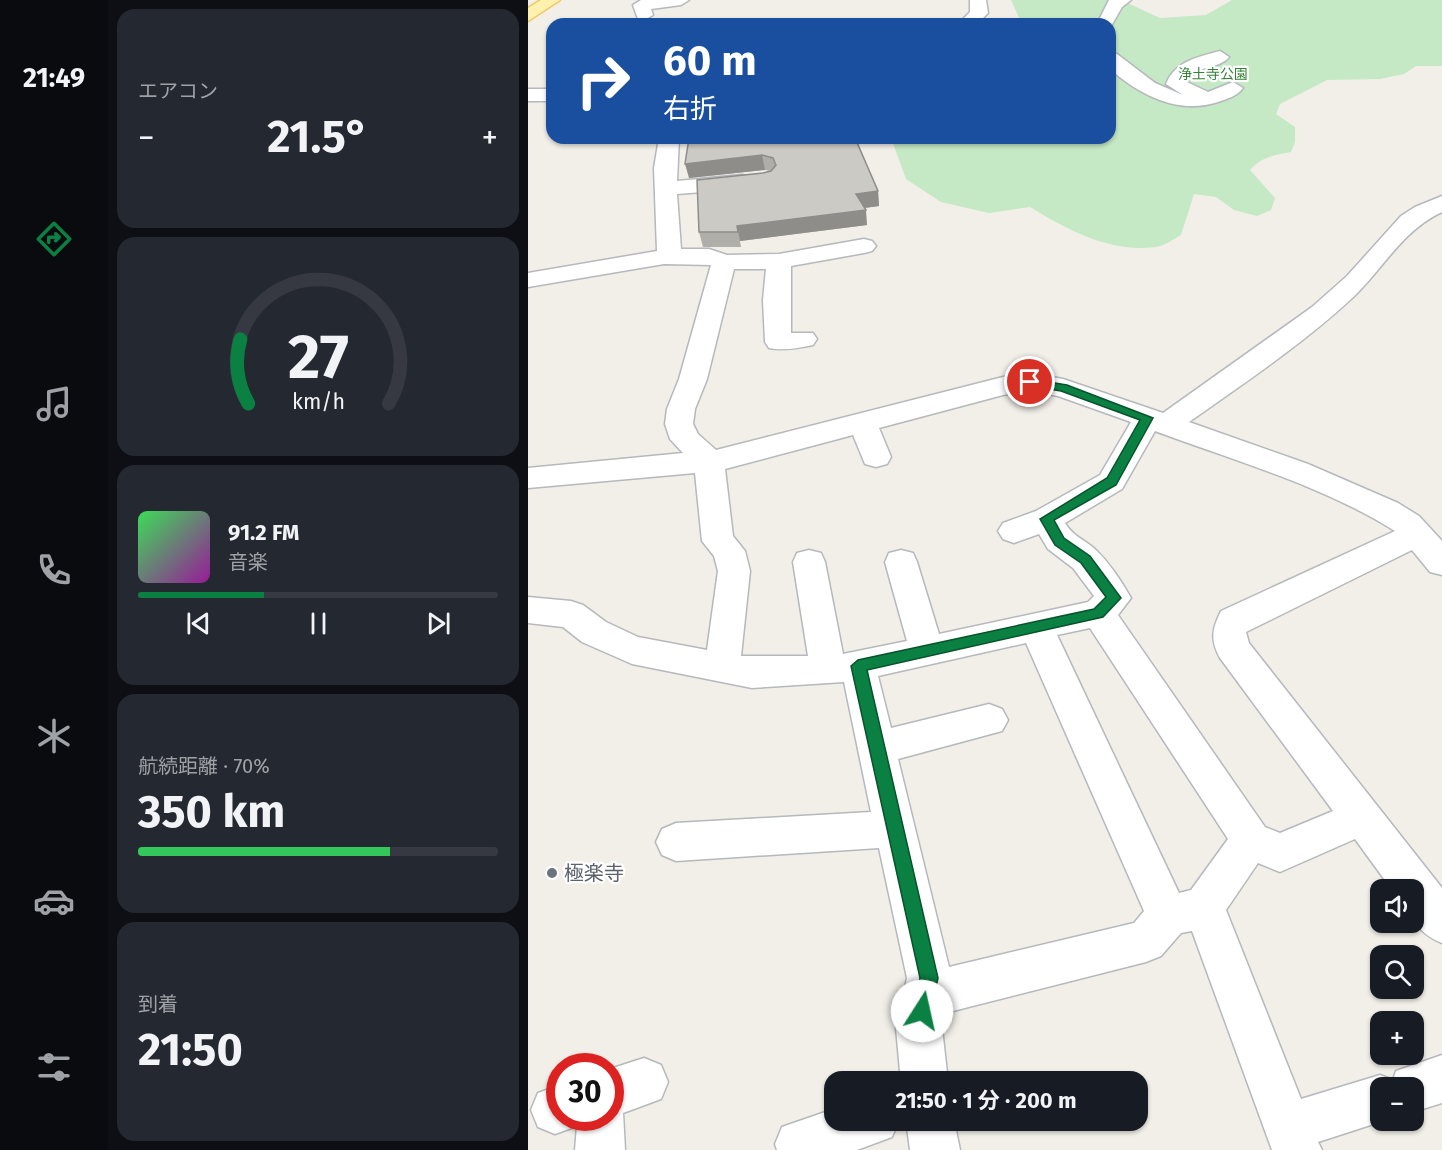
<!DOCTYPE html>
<html lang="ja">
<meta charset="utf-8">
<style>
:root{--surface:#171b24;--page:#242831;--text:#f1f3f6;--muted:#9ea1a6;--line:#363941;--accent:#0b8043}
body{margin:0;font-family:"Fira Sans","Noto Sans JP",sans-serif;background:var(--page);color:var(--text);height:100vh;display:flex;flex-direction:column;font-size:22px;white-space:nowrap}
*{box-sizing:border-box;margin:0}
p{font-size:20px;color:var(--muted)}
.icon{flex:none;width:33px;height:33px;fill:none;stroke:currentColor;stroke-width:2;stroke-linecap:round;stroke-linejoin:round}
.map{position:relative;flex:1;overflow:hidden}
.details{display:flex;flex-direction:column;gap:9px;padding:9px;background:#0d0f14;width:420px}
.details>*{flex:none}
.guide{position:absolute;left:18px;top:18px;width:570px;height:126px;border-radius:18px;box-shadow:0 2px 4px #0004;background:#1a4fa0;color:#fff;overflow:hidden}
.tools{position:absolute;left:842px;top:879px;display:grid;gap:12px}
.tools a{display:grid;place-items:center;width:54px;height:54px;border-radius:12px;background:var(--surface);box-shadow:0 2px 4px #0004;font-size:30px}
.speed{position:absolute;left:18px;top:1053px;display:flex;gap:12px;font-size:30px;font-weight:700;text-align:center}
.speed>*{display:grid;place-content:center;width:78px;height:78px;border-radius:50%;background:var(--surface);box-shadow:0 2px 4px #0004;line-height:1}
.speed .limit{border:9px solid #d22;background:#fff;color:#111}
.pin{position:absolute;display:grid;place-items:center;width:51px;height:51px;color:#fff;margin:-26px;border:3px solid #fff;border-radius:50%;box-shadow:0 2px 6px #0007}
.me{position:absolute;width:66px;margin:-33px;rotate:10deg;stroke-linejoin:round;filter:drop-shadow(0 0 4px #0008)}
.turn{display:flex;align-items:center;gap:21px;height:126px;padding:0 18px;font-size:27px}
.turn .icon{width:78px;height:78px;stroke-width:2.5}
.turn b{display:block;font-size:42px;line-height:51px}
.big{font-size:45px;font-weight:700;line-height:1.1}
.details .card{flex:1;display:flex;flex-direction:column;justify-content:center;gap:9px;min-width:0;padding:0 21px;border-radius:18px;background:var(--page)}
.details .dial{align-items:center;gap:0}
.dial svg{height:156px;overflow:visible;fill:none;stroke:var(--line);stroke-width:7;stroke-linecap:round;text-anchor:middle}
.dial text{fill:var(--text);stroke:none}
.song{display:flex;align-items:center;gap:18px}
.cover{width:72px;height:72px;border-radius:9px;background:linear-gradient(135deg,hsl(130 70% 55%),hsl(300 70% 35%))}
.played{height:6px;border-radius:3px;background:linear-gradient(90deg,var(--accent) 35%,var(--line) 35%)}
.keys{display:flex;justify-content:space-around;direction:ltr}
.heat{display:flex;justify-content:space-between;align-items:center;font-size:33px;direction:ltr}
.charge{height:9px;border-radius:4px;background:linear-gradient(90deg,#34c759 70%,var(--line) 0)}
.trip{position:absolute;left:296px;top:1071px;width:324px;height:60px;border-radius:18px;background:var(--surface);box-shadow:0 2px 4px #0004;font-weight:700;line-height:60px;text-align:center}
main{display:flex;flex:1;min-height:0}
.dock{display:flex;flex-direction:column;width:108px;justify-content:space-around;align-items:center;background:#090b0e;color:var(--muted)}
.dock .icon{width:42px;height:42px}
.dock .active{color:var(--accent)}
.dock b{font-size:27px;color:var(--text)}
.map>svg:first-child{display:block}
.green{fill:#c5e8c5}
.lines{fill:none;stroke-linecap:round;stroke-linejoin:round}
.minor-casing{stroke:#b5b8bc;stroke-width:3}
.major-casing{stroke:#f2c960;stroke-width:3}
.minor{fill:#fff;fill-rule:evenodd}
.major{fill:#fff2af;fill-rule:evenodd}
.wall{fill:#afaea9}
.shaded-wall{fill:#8f8d8a}
.building{fill:#cccac5;stroke:#8f8d8a;stroke-width:1.5}
.route{fill:#0b8043;stroke:#07532c;stroke-width:1.5}
.worship-dot{fill:#6b7280;stroke:#fff;stroke-width:2}
.labels{text-anchor:middle;dominant-baseline:central;stroke-width:4.5;stroke-linejoin:round;paint-order:stroke}
.far-park-label{font-size:14px;fill:#348238;stroke:#fff}
.near-worship-label{font-size:20px;fill:#5b616d;stroke:#fff;text-anchor:start}
</style>
<main>
<nav class="dock">
<b>21:49</b>
<svg class="icon active" aria-label="directions" viewBox="0 0 24 24"><path d="M12 3l9 9-9 9-9-9zM9 14v-3h6M13 9l2 2-2 2"/></svg>
<svg class="icon" aria-label="music" viewBox="0 0 24 24"><path d="M9 18V5l10-2v13"/><circle cx="6" cy="18" r="3"/><circle cx="16" cy="16" r="3"/></svg>
<svg class="icon" aria-label="phone" viewBox="0 0 24 24"><path d="M5 4h4l2 5-3 2q2 4 5 5l2-3 5 2v4C11 20 4 13 5 4z"/></svg>
<svg class="icon" aria-label="climate" viewBox="0 0 24 24"><path d="M12 3v18M4 7l16 10M4 17L20 7"/></svg>
<svg class="icon" aria-label="car" viewBox="0 0 24 24"><path d="M5 17H2v-5l4-1 3-4h7l3 4 3 1v5h-3M9 17h6M6 11h13"/><circle cx="7" cy="17" r="2"/><circle cx="17" cy="17" r="2"/></svg>
<svg class="icon" aria-label="filters" viewBox="0 0 24 24"><path d="M4 7h16M4 17h16"/><circle cx="9" cy="7" r="2"/><circle cx="15" cy="17" r="2"/></svg>
</nav>
<section class="details">
<div class="card"><p>エアコン</p>
<div class="heat"><a>−</a><b class="big">21.5°</b><a>+</a></div>
</div>
<div class="card dial"><svg viewBox="0 0 100 80">
<path d="M14 69A42 42 0 1 1 86 69"/>
<path d="M14 69A42 42 0 0 1 10 36" stroke="#0b8043"/>
<text x="50" y="56" font-size="32" font-weight="700">27</text>
<text x="50" y="72" font-size="11">km/h</text>
</svg></div>
<div class="card">
<div class="song"><i class="cover"></i><div><b>91.2 FM</b><p>音楽</p></div></div>
<div class="played"></div>
<div class="keys"><svg class="icon" aria-label="previous" viewBox="0 0 24 24"><path d="M18 5L8 12l10 7zM5 5v14"/></svg><svg class="icon" aria-label="pause" viewBox="0 0 24 24"><path d="M8 5v14M16 5v14"/></svg><svg class="icon" aria-label="next" viewBox="0 0 24 24"><path d="M6 5l10 7-10 7zM19 5v14"/></svg></div>
</div>
<div class="card"><p>航続距離 · 70%</p><b class="big">350 km</b><div class="charge"></div></div>
<div class="card"><p>到着</p><b class="big">21:50</b></div>
</section>
<div class="map">
<svg width="914" height="1150" viewBox="0 0 914 1150">
<rect width="100%" height="100%" fill="#f1efe8"/>
<!-- green -->
<path class="green" d="M 483,0 L 593,0 L 632,18 L 678,15 L 704,0 L 914,0 L 914,66 L 888,66 L 876,74 L 852,79 L 799,80 L 752,104 L 748,114 L 767,127 L 767,142 L 763,152 C 746,155 734,157 722,170 L 747,198 L 743,210 L 729,216 L 706,210 L 688,197 L 666,194 L 653,235 C 646,239 636,246 628,247 C 582,253 540,230 502,207 L 461,213 L 413,202 L 378,179 L 363,138 L 582,138 L 582,24 L 490,24 L 493,22 Z"/>
<g class="lines">
<!-- minor casing -->
<g class="minor-casing">
<path id="minor" d="M 113,0 L 161,0 L 153,5 L 123,9 L 125,15 L 116,20 L 110,19 L 105,5 Z
M 442,0 L 458,0 L 460,13 L 449,24 L 430,24 L 442,12 Z
M 581,0 L 603,0 L 594,7 L 582,28 L 582,24 L 569,24 Z
M 692,51 L 701,57 C 691,70 667,64 659,82 L 680,92 L 705,82 L 715,88 C 709,96 699,99 690,102 C 650,115 612,95 582,69 L 582,52 L 589,54 L 627,83 L 655,95 L 638,84 C 647,61 670,57 692,51 Z
M 0,89 L 24,89 L 24,101 L 0,101 Z
M 131,138 L 151,138 L 149,181 L 214,175 L 222,177 L 225,182 L 222,187 L 214,189 L 149,194 L 153,249 L 181,249 L 199,255 L 251,254 L 336,239 L 344,241 L 348,246 L 344,251 L 336,253 L 263,266 L 263,333 L 285,333 L 289,339 L 285,345 C 271,348 255,351 241,348 L 237,342 L 235,300 L 238,269 L 206,269 L 179,379 L 167,409 L 165,424 L 170,434 L 188,450 L 475,377 L 502,373 L 535,379 L 635,413 L 784,307 L 819,276 L 873,216 L 887,207 L 914,196 L 914,212 C 873,231 854,271 822,300 C 772,346 716,383 661,422 L 780,464 L 870,503 L 891,516 L 914,541 L 914,575 L 902,572 L 884,550 L 718,632 L 721,643 L 914,888 L 914,943 C 885,931 885,918 885,890 L 864,890 L 827,839 L 752,872 L 730,863 L 698,910 L 773,1099 L 852,1075 L 865,1080 L 868,1071 L 914,1055 L 914,1103 L 885,1112 L 885,1088 L 852,1088 L 852,1120 L 858,1120 L 790,1142 L 794,1150 L 744,1150 L 664,931 L 653,933 L 633,956 L 618,962 L 417,1013 L 414,1028 L 420,1082 L 373,1082 L 368,1028 L 379,978 L 351,848 L 148,861 L 134,855 L 128,842 L 134,829 L 148,823 L 343,812 L 316,682 L 224,688 L 104,664 L 54,642 L 35,627 L 0,623 L 0,597 L 43,601 L 55,605 L 78,622 L 110,637 L 179,650 L 190,571 L 186,556 L 174,541 L 167,473 L 0,488 L 0,468 L 155,453 L 142,439 L 137,424 L 139,409 L 151,379 L 183,265 L 136,264 L 0,287 L 0,273 L 129,251 L 126,168 ZM 502,391 L 530,396 L 603,422 L 572,475 L 508,511 L 475,523 L 470,531 L 475,539 L 486,543 L 511,534 L 520,549 L 545,568 L 566,596 L 560,602 L 411,634 L 389,562 L 385,553 L 373,550 L 361,553 L 357,562 L 379,641 L 315,654 L 297,562 L 293,553 L 281,550 L 269,553 L 265,562 L 280,656 L 213,656 L 222,571 L 217,551 L 205,536 L 197,469 L 325,435 L 337,464 L 348,467 L 359,464 L 363,457 L 351,428 L 475,395 ZM 627,431 C 707,461 794,485 867,531 L 693,611 C 684,629 682,640 692,658 L 805,811 L 752,833 L 737,827 L 590,615 L 603,598 C 594,582 582,564 569,551 C 558,540 545,537 537,523 L 594,489 ZM 562,628 L 700,839 L 663,890 L 651,893 L 529,635 ZM 498,643 L 616,911 L 606,923 L 421,967 L 370,759 L 474,731 L 480,720 L 474,709 L 461,704 L 363,728 L 350,676 Z
M 116,1058 L 133,1065 L 140,1082 L 133,1099 L 95,1113 L 97,1150 L 47,1150 L 49,1126 L 27,1134 L 10,1127 L 3,1110 L 10,1093 L 32,1085 L 32,1118 L 82,1118 L 82,1069 Z
M 306,1109 L 306,1120 L 371,1120 L 364,1137 L 329,1150 L 249,1150 L 247,1144 L 254,1127 Z
M 378,1120 L 426,1120 L 432,1150 L 382,1150 Z"/>
</g>
<!-- major casing -->
<g class="major-casing">
<path id="major" d="M 13,0 L 32,0 L 0,21 L 0,8 Z"/>
</g>
<!-- minor -->
<use href="#minor" class="minor"/>
<!-- major -->
<use href="#major" class="major"/>
</g>
<!-- wall -->
<path class="wall" d="M 161,138 L 330,138 L 330,143 L 350,191 L 351,206 L 336,208 L 339,225 L 212,241 L 213,247 L 175,247 L 171,232 L 235,173 L 242,171 L 237,170 L 161,178 Z"/>
<!-- shaded-wall -->
<path class="shaded-wall" d="M 234,155 L 237,170 L 161,178 L 157,164 Z
M 350,191 L 351,206 L 329,209 L 328,194 Z
M 338,210 L 339,225 L 212,241 L 209,226 Z"/>
<!-- building -->
<path class="building" d="M 161,138 L 327,138 L 350,191 L 328,194 L 338,210 L 209,226 L 210,232 L 171,232 L 169,180 L 235,173 L 243,171 L 248,165 L 245,158 L 234,155 L 157,164 Z"/>
<!-- route -->
<path class="route" d="M 502,379 L 539,385 L 625,418 L 588,485 L 526,520 L 536,538 L 562,556 L 593,598 L 575,617 L 339,670 L 410,978 L 401,1018 L 394,1021 L 388,1018 L 385,1011 L 392,978 L 323,666 L 330,660 L 566,609 L 578,597 L 553,563 L 527,545 L 512,519 L 579,478 L 612,420 L 533,391 L 498,385 L 496,382 Z"/>
<!-- markers -->
<circle class="worship-dot" cx="24" cy="873" r="6"/>
<g class="labels">
<!-- far-park labels -->
<g class="far-park-label">
<text x="685" y="74">浄土寺公園</text>
</g>
<!-- near-worship labels -->
<g class="near-worship-label">
<text x="36" y="873">極楽寺</text>
</g>
</g>
</svg>
<div class="tools">
<a><svg class="icon" aria-label="sound" viewBox="0 0 24 24"><path d="M4 9h4l5-4v14l-5-4H4zM17 9q2 3 0 6"/></svg></a>
<a><svg class="icon" aria-label="search" viewBox="0 0 24 24"><circle cx="10" cy="10" r="6"/><path d="M15 15l6 6"/></svg></a>
<a>+</a>
<a>−</a>
</div>
<div class="speed"><div class="limit">30</div></div>
<div class="pin" style="left:502px;top:382px;background:#d93025"><svg class="icon" aria-label="arrive" viewBox="0 0 24 24"><path d="M6 21V4h12l-3 4 3 4H6"/></svg></div>
<svg class="me" style="left:394px;top:1011px" viewBox="-20 -20 40 40"><circle r="19" fill="#fff"/><path d="M0-13L10 11 0 6-10 11z" fill="#0b8043"/></svg>
<div class="trip">21:50 · 1 分 · 200 m</div>
<div class="guide">
<div class="turn"><svg class="icon" aria-label="right" viewBox="0 0 24 24"><path d="M7 20v-9h11M14 6l5 5-5 5"/></svg><div><b>60 m</b>右折</div></div>
</div>
</div>
</main>
